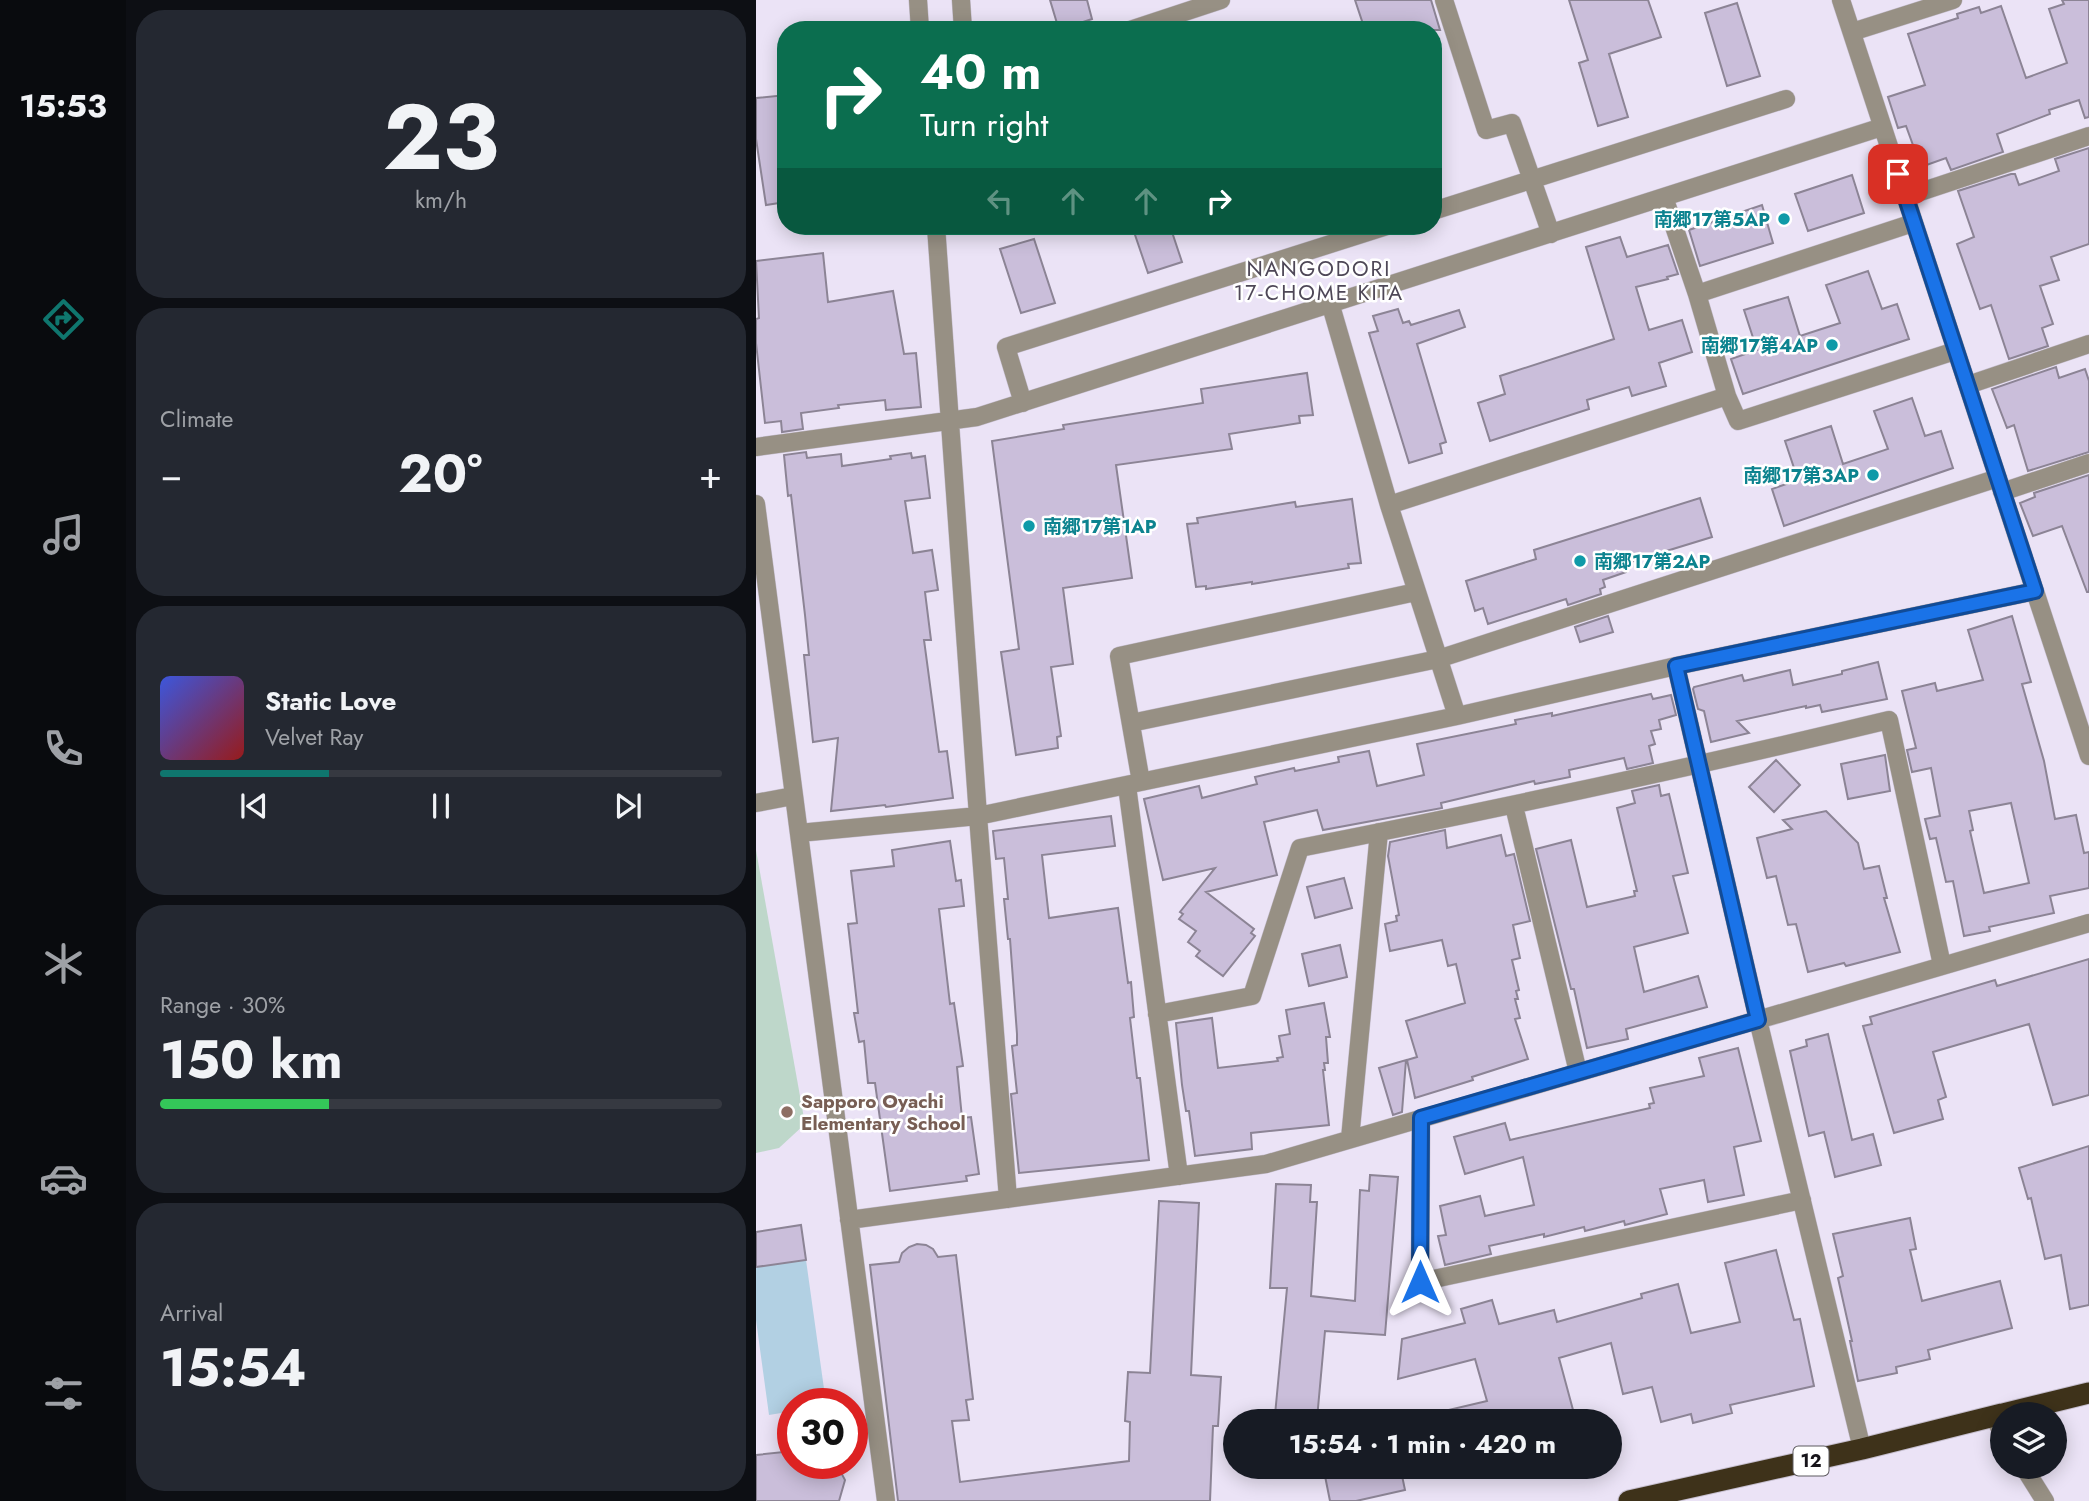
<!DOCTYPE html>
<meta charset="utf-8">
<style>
:root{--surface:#171b24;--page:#242831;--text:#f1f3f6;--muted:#9ea1a6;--line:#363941;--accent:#0f766e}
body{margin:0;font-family:Jost,"Noto Sans JP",sans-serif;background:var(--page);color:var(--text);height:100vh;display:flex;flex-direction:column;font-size:26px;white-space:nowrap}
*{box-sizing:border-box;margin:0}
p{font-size:23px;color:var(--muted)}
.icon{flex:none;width:38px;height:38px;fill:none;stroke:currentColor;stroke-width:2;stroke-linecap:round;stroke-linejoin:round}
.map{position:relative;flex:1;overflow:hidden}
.drawer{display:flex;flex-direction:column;gap:10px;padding:10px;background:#0d0f14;width:630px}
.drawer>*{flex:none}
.guide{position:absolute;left:21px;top:21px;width:665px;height:214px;border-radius:28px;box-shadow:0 4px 18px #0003;background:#0b6e4f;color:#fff;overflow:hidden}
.buttons{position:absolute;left:1234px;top:1402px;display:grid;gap:14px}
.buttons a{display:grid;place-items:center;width:77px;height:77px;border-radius:50%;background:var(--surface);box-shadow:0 4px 18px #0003;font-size:35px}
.speed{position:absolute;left:21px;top:1388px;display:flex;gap:14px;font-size:35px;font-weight:700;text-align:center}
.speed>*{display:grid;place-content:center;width:91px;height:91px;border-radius:50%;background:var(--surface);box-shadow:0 4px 18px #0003;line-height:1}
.speed .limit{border:10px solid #d22;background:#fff;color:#111}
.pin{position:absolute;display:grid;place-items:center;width:60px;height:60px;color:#fff;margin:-30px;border-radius:14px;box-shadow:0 4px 10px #0006}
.me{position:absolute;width:77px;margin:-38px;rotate:0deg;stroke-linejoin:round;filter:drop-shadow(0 0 5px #0008)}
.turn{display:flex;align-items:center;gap:24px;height:147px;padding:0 28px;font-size:32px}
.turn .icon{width:91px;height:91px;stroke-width:2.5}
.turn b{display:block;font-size:49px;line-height:60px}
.lanes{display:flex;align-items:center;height:66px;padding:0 28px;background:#0003;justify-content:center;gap:35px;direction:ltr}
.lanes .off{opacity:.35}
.big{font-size:52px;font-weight:700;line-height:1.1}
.drawer .tile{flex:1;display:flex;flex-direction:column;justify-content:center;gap:10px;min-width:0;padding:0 24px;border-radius:28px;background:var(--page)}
.drawer .dial{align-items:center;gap:0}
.dial b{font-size:91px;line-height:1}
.song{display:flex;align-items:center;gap:21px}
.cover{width:84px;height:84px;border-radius:10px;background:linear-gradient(135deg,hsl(230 70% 55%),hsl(0 70% 35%))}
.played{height:7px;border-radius:4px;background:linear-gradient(90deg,var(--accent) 30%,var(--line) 30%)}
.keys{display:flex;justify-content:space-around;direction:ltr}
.heat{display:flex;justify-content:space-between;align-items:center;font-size:38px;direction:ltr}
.charge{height:10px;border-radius:5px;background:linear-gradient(90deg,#34c759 30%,var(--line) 0)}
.trip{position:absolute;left:467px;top:1409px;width:399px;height:70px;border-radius:35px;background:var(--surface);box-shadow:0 4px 18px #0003;font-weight:700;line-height:70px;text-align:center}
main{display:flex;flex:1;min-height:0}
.tab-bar{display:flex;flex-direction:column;width:126px;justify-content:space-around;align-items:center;background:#090b0e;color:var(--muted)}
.tab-bar .icon{width:49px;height:49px}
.tab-bar .active{color:var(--accent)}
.tab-bar b{font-size:32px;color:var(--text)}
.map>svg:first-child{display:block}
.green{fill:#bed7ca}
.water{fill:#b2d0e3}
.building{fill:#cabeda;stroke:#8c8495;stroke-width:2;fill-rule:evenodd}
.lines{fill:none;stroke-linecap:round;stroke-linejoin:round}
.minor-casing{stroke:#c5bece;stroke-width:19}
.highway-casing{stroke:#c5bece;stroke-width:23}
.minor{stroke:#979084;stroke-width:18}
.highway{stroke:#3e321a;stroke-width:21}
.route-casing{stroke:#114b97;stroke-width:18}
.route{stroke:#1a73e8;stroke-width:12}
.culture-dot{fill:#0f9aa8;stroke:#fff;stroke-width:2.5}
.education-dot{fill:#8d6e63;stroke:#fff;stroke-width:2.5}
.labels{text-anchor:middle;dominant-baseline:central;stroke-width:5;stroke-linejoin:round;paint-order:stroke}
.shield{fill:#fff;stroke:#5d5a5f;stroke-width:2}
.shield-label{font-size:18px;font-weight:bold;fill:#17141a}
.culture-label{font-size:19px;font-weight:bold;fill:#0d838f;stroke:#fff;text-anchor:end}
.education-label{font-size:19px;font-weight:bold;fill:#785e54;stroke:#fff;text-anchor:start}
.neighbourhood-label{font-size:21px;letter-spacing:2px;fill:#4e4757;stroke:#fff}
</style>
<main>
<nav class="tab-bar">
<b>15:53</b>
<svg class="icon active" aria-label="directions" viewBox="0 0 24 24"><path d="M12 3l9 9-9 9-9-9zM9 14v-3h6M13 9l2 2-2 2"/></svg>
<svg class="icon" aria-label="music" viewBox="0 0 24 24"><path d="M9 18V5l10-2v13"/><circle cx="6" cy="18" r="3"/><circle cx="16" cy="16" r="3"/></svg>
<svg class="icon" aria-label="phone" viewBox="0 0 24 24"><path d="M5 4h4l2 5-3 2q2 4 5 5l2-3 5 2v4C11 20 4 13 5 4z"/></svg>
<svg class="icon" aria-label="climate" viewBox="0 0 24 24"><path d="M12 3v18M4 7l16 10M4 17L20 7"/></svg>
<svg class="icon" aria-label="car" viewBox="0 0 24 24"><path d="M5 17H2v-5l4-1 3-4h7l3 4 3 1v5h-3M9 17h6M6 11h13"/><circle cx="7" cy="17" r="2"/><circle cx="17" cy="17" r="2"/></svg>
<svg class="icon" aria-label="filters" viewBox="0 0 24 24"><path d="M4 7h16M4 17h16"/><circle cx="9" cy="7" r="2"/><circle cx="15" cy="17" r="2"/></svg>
</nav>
<section class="drawer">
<div class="tile dial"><b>23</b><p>km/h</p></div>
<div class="tile"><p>Climate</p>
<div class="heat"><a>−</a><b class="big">20°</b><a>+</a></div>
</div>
<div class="tile">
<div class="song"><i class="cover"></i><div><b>Static Love</b><p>Velvet Ray</p></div></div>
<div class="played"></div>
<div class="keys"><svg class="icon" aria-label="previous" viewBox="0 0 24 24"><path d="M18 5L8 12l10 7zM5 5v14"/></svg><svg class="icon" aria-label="pause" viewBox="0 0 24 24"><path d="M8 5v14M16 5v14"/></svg><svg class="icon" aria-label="next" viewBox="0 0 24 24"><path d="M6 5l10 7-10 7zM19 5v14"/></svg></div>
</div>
<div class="tile"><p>Range · 30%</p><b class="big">150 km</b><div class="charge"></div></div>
<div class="tile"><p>Arrival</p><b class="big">15:54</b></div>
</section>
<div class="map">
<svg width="1333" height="1501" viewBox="0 0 1333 1501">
<rect width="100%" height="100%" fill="#ebe3f6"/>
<!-- green -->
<path class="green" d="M 0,850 L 49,1124 L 23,1148 L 0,1153 Z"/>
<!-- water -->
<path class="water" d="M 50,1260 L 70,1403 L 37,1404 L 37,1411 L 13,1415 L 0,1320 L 0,1267 Z"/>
<!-- building -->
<path class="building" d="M 294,0 L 331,0 L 336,19 L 303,30 Z
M 599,0 L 675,0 L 684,30 L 609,30 Z
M 813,0 L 892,0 L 905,37 L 853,54 L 872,117 L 842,126 L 823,63 L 832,60 Z
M 1306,0 L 1333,0 L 1333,117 L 1329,118 L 1323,100 L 1293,110 L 1294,114 L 1241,134 L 1247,152 L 1195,170 L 1190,158 L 1165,167 L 1150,126 L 1142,128 L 1132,97 L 1169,85 L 1152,34 L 1202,18 L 1201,14 L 1223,7 L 1225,13 L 1245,6 L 1270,78 L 1311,63 L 1293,9 L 1308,4 Z
M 981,3 L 1004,76 L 971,86 L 949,13 Z
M 30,95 L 30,202 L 10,205 L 0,139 L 0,98 Z
M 1333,148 L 1333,244 L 1295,257 L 1303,280 L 1284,286 L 1297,324 L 1286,328 L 1292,346 L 1253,359 L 1235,305 L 1224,309 L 1201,244 L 1218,237 L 1202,191 L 1255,174 L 1259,174 L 1263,185 L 1303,171 L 1299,159 Z
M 1096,175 L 1108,213 L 1052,231 L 1039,194 Z
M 1006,205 L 1017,243 L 944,266 L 933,230 Z
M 376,226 L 414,226 L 426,262 L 392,273 Z
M 864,237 L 871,257 L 912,245 L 922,274 L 911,277 L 912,279 L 880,287 L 893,330 L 926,320 L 936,352 L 903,363 L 910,386 L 876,396 L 873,387 L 831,400 L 833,409 L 734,441 L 722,403 L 749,394 L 744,376 L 858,339 L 830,247 Z
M 278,239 L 299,303 L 265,313 L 244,249 Z
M 67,253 L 72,302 L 137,291 L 148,354 L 160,353 L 165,407 L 130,410 L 129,400 L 82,405 L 83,408 L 45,413 L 47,429 L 26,432 L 25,421 L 9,423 L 0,343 L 0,319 L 3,318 L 0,261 Z
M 1112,271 L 1126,309 L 1141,304 L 1153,339 L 987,394 L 975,359 L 1001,350 L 988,310 L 1032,297 L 1044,336 L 1084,323 L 1070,285 Z
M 642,309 L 647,323 L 653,321 L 655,325 L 703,310 L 709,327 L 661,344 L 690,442 L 684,444 L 686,453 L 653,463 L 613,333 L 622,331 L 617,316 Z
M 1300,367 L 1303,378 L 1329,369 L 1333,381 L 1333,452 L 1272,471 L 1258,425 L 1251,428 L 1236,389 Z
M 551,373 L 557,415 L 543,416 L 544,423 L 473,434 L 476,449 L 360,465 L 376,578 L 307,588 L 317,664 L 295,667 L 305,736 L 301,737 L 302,748 L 260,755 L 245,652 L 263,649 L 236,441 L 308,429 L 307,425 L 447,403 L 445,389 Z
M 1156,398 L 1169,436 L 1185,431 L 1197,468 L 1028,526 L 1016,489 L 1042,480 L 1029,441 L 1075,426 L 1087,464 L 1132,449 L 1118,411 Z
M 50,452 L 51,458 L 85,454 L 86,466 L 135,459 L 134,456 L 155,453 L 156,458 L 169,456 L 174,498 L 149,501 L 157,553 L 176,550 L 182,590 L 169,592 L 175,640 L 168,640 L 183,752 L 191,751 L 197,798 L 130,807 L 129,805 L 75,811 L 82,738 L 57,742 L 48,655 L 53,655 L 49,615 L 35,495 L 32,496 L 28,455 Z
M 1333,475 L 1333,592 L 1331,592 L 1306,526 L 1277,536 L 1264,503 L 1279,497 L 1278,493 Z
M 944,498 L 956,537 L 868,564 L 870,572 L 847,580 L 849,587 L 844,589 L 845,594 L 812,605 L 810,599 L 732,624 L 727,608 L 719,611 L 710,581 L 780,559 L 778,550 Z
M 596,499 L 605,563 L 592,564 L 593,568 L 496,584 L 496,582 L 450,589 L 450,586 L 440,587 L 431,524 L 442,523 L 441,518 L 539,502 L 540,507 Z
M 852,616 L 857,632 L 824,642 L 819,627 Z
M 1256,616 L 1275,682 L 1266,684 L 1288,761 L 1299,819 L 1320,815 L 1328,853 L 1333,852 L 1333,888 L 1294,896 L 1298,913 L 1233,927 L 1234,931 L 1208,936 L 1197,881 L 1190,882 L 1180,838 L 1174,839 L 1169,819 L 1184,816 L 1175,768 L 1156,772 L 1151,750 L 1160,748 L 1146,691 L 1179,683 L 1181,691 L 1227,680 L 1212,630 ZM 1255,803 L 1273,883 L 1228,893 L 1214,831 L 1217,830 L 1213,811 Z
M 1122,662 L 1131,699 L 1066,712 L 1064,705 L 1050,708 L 1050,706 L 981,721 L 993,733 L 955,742 L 948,711 L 942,709 L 937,689 L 938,687 L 986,675 L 988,681 L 1034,670 L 1037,685 L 1086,674 L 1086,671 Z
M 895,694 L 897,699 L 915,695 L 920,715 L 903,720 L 905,729 L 895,731 L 899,744 L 893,746 L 897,763 L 871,769 L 868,758 L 813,770 L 814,777 L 779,784 L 778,781 L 685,803 L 686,808 L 567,830 L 561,810 L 508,822 L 521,875 L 450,892 L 498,929 L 495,933 L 499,936 L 467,976 L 440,956 L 444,951 L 432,942 L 440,931 L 423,919 L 427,914 L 424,912 L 459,868 L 407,880 L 388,799 L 443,786 L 446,798 L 501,784 L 499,777 L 538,768 L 539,771 L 583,762 L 582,757 L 613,751 L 621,786 L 668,775 L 661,744 L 760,724 L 759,720 L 796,713 L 796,716 Z
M 1129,755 L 1134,791 L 1092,799 L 1085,764 Z
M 1020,760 L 1044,785 L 1018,812 L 993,787 Z
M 903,785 L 905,796 L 913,794 L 932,873 L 917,876 L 932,933 L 878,947 L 888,992 L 942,976 L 951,1007 L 870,1029 L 872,1039 L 831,1048 L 818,989 L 815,989 L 780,849 L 815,840 L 831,907 L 879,896 L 878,891 L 881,891 L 861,808 L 879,803 L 876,791 Z
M 1070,811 L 1102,843 L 1108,869 L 1123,866 L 1131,898 L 1128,898 L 1144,952 L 1090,966 L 1088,963 L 1052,972 L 1040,924 L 1032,925 L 1020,876 L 1011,878 L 1001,838 L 1036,829 L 1027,820 Z
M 355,816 L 359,846 L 286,855 L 293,918 L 362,908 L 372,983 L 375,982 L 378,1017 L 374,1018 L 381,1078 L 384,1078 L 393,1160 L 263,1173 L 255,1094 L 261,1093 L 256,1046 L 261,1045 L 261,1034 L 254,939 L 252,939 L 248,899 L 252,899 L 248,858 L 240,859 L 237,831 Z
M 689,830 L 691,848 L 745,835 L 750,856 L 758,854 L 774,921 L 757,925 L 764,958 L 756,960 L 763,990 L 760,991 L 762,999 L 759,999 L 764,1018 L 759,1019 L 772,1059 L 716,1077 L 717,1080 L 659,1098 L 651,1060 L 661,1057 L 650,1021 L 709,1003 L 700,964 L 692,966 L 686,940 L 634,951 L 629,924 L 641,921 L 640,916 L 643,915 L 632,856 L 634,842 Z
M 194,841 L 200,881 L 205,880 L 208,906 L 183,909 L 194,1004 L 198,1003 L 207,1066 L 201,1067 L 206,1118 L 215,1117 L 223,1174 L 210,1176 L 211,1181 L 134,1191 L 119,1083 L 112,1083 L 108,1041 L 103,1042 L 98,1013 L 102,1013 L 92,924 L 101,923 L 95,871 L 138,866 L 136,850 Z
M 588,878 L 596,908 L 559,918 L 551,887 Z
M 584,945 L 591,977 L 553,986 L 546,954 Z
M 1333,959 L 1333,1095 L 1297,1105 L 1273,1024 L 1177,1052 L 1190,1097 L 1182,1100 L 1187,1119 L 1138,1133 L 1107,1026 L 1116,1024 L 1114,1017 L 1239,980 L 1241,986 Z
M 568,1003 L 574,1037 L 570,1037 L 572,1063 L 568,1063 L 569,1070 L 567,1070 L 573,1125 L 495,1133 L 496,1149 L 439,1156 L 433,1111 L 430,1111 L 426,1085 L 420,1023 L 456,1018 L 462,1068 L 522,1061 L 521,1058 L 527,1057 L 523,1036 L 534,1034 L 530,1010 Z
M 1072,1034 L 1096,1140 L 1117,1134 L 1125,1165 L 1079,1177 L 1068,1132 L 1053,1136 L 1034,1051 L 1051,1046 L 1050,1040 Z
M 982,1048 L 1005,1141 L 978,1147 L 988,1195 L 952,1202 L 948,1180 L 904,1189 L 911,1214 L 869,1225 L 868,1221 L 829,1231 L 828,1227 L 788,1237 L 788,1234 L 733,1246 L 735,1254 L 689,1265 L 682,1236 L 690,1235 L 684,1206 L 724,1196 L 729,1216 L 778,1205 L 767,1157 L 709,1174 L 698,1137 L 749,1123 L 754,1140 L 894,1108 L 893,1104 L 898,1103 L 894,1088 L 948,1076 L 943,1058 Z
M 650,1060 L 646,1112 L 637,1115 L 623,1068 Z
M 1333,1146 L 1333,1305 L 1314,1309 L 1305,1255 L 1289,1259 L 1275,1198 L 1272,1199 L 1263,1168 Z
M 614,1175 L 642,1177 L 629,1335 L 569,1331 L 561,1419 L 519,1415 L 531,1288 L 514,1288 L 520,1184 L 555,1185 L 554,1202 L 561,1202 L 555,1296 L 599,1301 L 604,1190 L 613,1191 Z
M 403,1201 L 443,1203 L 435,1375 L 465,1377 L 462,1426 L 457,1426 L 454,1501 L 142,1501 L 114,1265 L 143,1262 L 146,1253 L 153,1247 L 161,1244 L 170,1245 L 177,1249 L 182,1257 L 200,1255 L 217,1399 L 210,1400 L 213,1420 L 196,1421 L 204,1482 L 373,1461 L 374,1422 L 369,1421 L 372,1372 L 394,1373 Z
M 1154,1218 L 1160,1249 L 1154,1250 L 1166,1301 L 1244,1281 L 1256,1328 L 1172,1350 L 1174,1359 L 1140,1367 L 1141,1373 L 1102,1381 L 1094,1341 L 1096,1341 L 1082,1278 L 1087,1276 L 1077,1234 Z
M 45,1225 L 50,1260 L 0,1267 L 0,1232 Z
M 1020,1250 L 1038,1320 L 1044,1319 L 1058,1386 L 974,1405 L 976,1413 L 937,1423 L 935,1414 L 905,1422 L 896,1387 L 867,1394 L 855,1343 L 803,1358 L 820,1421 L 685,1421 L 684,1412 L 731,1401 L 719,1359 L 642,1379 L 646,1339 L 709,1323 L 705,1309 L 736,1300 L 743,1324 L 798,1310 L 801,1322 L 886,1298 L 885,1294 L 922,1284 L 935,1333 L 984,1322 L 969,1263 Z
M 37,1451 L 37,1463 L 80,1463 L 89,1480 L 83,1501 L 0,1501 L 0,1455 Z
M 567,1466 L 644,1466 L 649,1490 L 600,1501 L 574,1501 Z"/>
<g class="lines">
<!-- minor casing -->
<g class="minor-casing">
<path id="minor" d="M 162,0 L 164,30
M 205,0 L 207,30
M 688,0 L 730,130 L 756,123 L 795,234
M 1085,0 L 1333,756
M 374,30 L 465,0
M 1096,32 L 1197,0
M 908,197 L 941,294 L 971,396 L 982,421 L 1199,351
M 1149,197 L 1333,136
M 677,211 L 1030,99
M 180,226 L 222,816 L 252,1199
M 941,294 L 1157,223
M 575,306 L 633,505 L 701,716
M 1212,385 L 1333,344
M 267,403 L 250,347 L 631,226
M 0,447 L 221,417 L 1126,127
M 1246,492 L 1333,463
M 0,504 L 130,1501
M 633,505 L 971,396
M 920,666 L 1002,1020 L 1106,1449
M 375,723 L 682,659 L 1242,478
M 385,782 L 363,656 L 660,592
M 371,786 L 423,1176
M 0,803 L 37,796
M 758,806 L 822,1072
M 43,833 L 222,816 L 701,716 L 920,666 L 1279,591
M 401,1014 L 496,996 L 544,848 C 742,809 938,767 1133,720 L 1186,965
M 665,1118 L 664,1282 L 1046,1200
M 594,1139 L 623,832
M 93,1220 L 510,1164 L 1333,923
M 1237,1416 L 1246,1432
M 1267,1466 L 1289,1501"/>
</g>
<!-- highway casing -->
<g class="highway-casing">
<path id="highway" d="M 1247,1414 L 1333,1393
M 873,1501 L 1106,1449 L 1246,1414"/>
</g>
<!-- minor -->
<use href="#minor" class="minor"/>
<!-- highway -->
<use href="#highway" class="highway"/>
</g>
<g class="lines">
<!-- route casing -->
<g class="route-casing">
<path id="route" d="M 664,1282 L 665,1118 L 1002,1020 L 920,666 L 1279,591 L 1142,174"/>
</g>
<!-- route -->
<use href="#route" class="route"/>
</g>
<!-- markers -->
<g class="culture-dot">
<circle cx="1028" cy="219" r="7"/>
<circle cx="1076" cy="345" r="7"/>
<circle cx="1117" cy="475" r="7"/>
<circle cx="273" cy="526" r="7"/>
<circle cx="824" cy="561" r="7"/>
</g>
<circle class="education-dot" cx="31" cy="1112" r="7"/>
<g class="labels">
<!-- shield labels -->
<rect class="shield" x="1037.5" y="1446.5" width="35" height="29" rx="5"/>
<g class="shield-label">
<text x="1055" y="1461">12</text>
</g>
<!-- culture labels -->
<g class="culture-label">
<text x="1014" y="219">南郷17第5AP</text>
<text x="1062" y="345">南郷17第4AP</text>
<text x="1103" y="475">南郷17第3AP</text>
<text x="287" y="526" text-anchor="start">南郷17第1AP</text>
<text x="838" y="561" text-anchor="start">南郷17第2AP</text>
</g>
<!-- education labels -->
<g class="education-label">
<text x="45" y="1101">Sapporo Oyachi<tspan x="45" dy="22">Elementary School</tspan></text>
</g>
<!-- neighbourhood labels -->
<g class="neighbourhood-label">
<text x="563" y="269">NANGODORI<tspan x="563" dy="24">17-CHOME KITA</tspan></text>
</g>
</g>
</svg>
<div class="buttons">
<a><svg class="icon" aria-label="layers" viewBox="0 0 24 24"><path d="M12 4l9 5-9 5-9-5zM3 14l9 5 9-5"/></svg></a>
</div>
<div class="speed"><div class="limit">30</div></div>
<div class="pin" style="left:1142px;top:174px;background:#d93025"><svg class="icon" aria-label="arrive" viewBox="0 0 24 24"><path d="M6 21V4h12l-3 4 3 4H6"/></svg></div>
<svg class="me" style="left:664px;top:1282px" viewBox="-20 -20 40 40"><path d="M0-17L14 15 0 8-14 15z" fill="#1a73e8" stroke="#fff" stroke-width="4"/></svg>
<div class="trip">15:54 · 1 min · 420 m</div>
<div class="guide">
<div class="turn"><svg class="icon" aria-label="right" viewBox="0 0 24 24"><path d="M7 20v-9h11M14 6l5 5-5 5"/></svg><div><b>40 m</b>Turn right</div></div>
<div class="lanes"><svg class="icon off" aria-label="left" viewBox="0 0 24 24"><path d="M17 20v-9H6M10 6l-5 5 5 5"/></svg><svg class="icon off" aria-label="ahead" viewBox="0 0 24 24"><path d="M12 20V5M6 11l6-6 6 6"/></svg><svg class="icon off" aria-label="ahead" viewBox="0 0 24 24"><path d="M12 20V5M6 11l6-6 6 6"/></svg><svg class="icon" aria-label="right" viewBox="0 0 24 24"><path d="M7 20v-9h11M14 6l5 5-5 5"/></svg></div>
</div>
</div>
</main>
